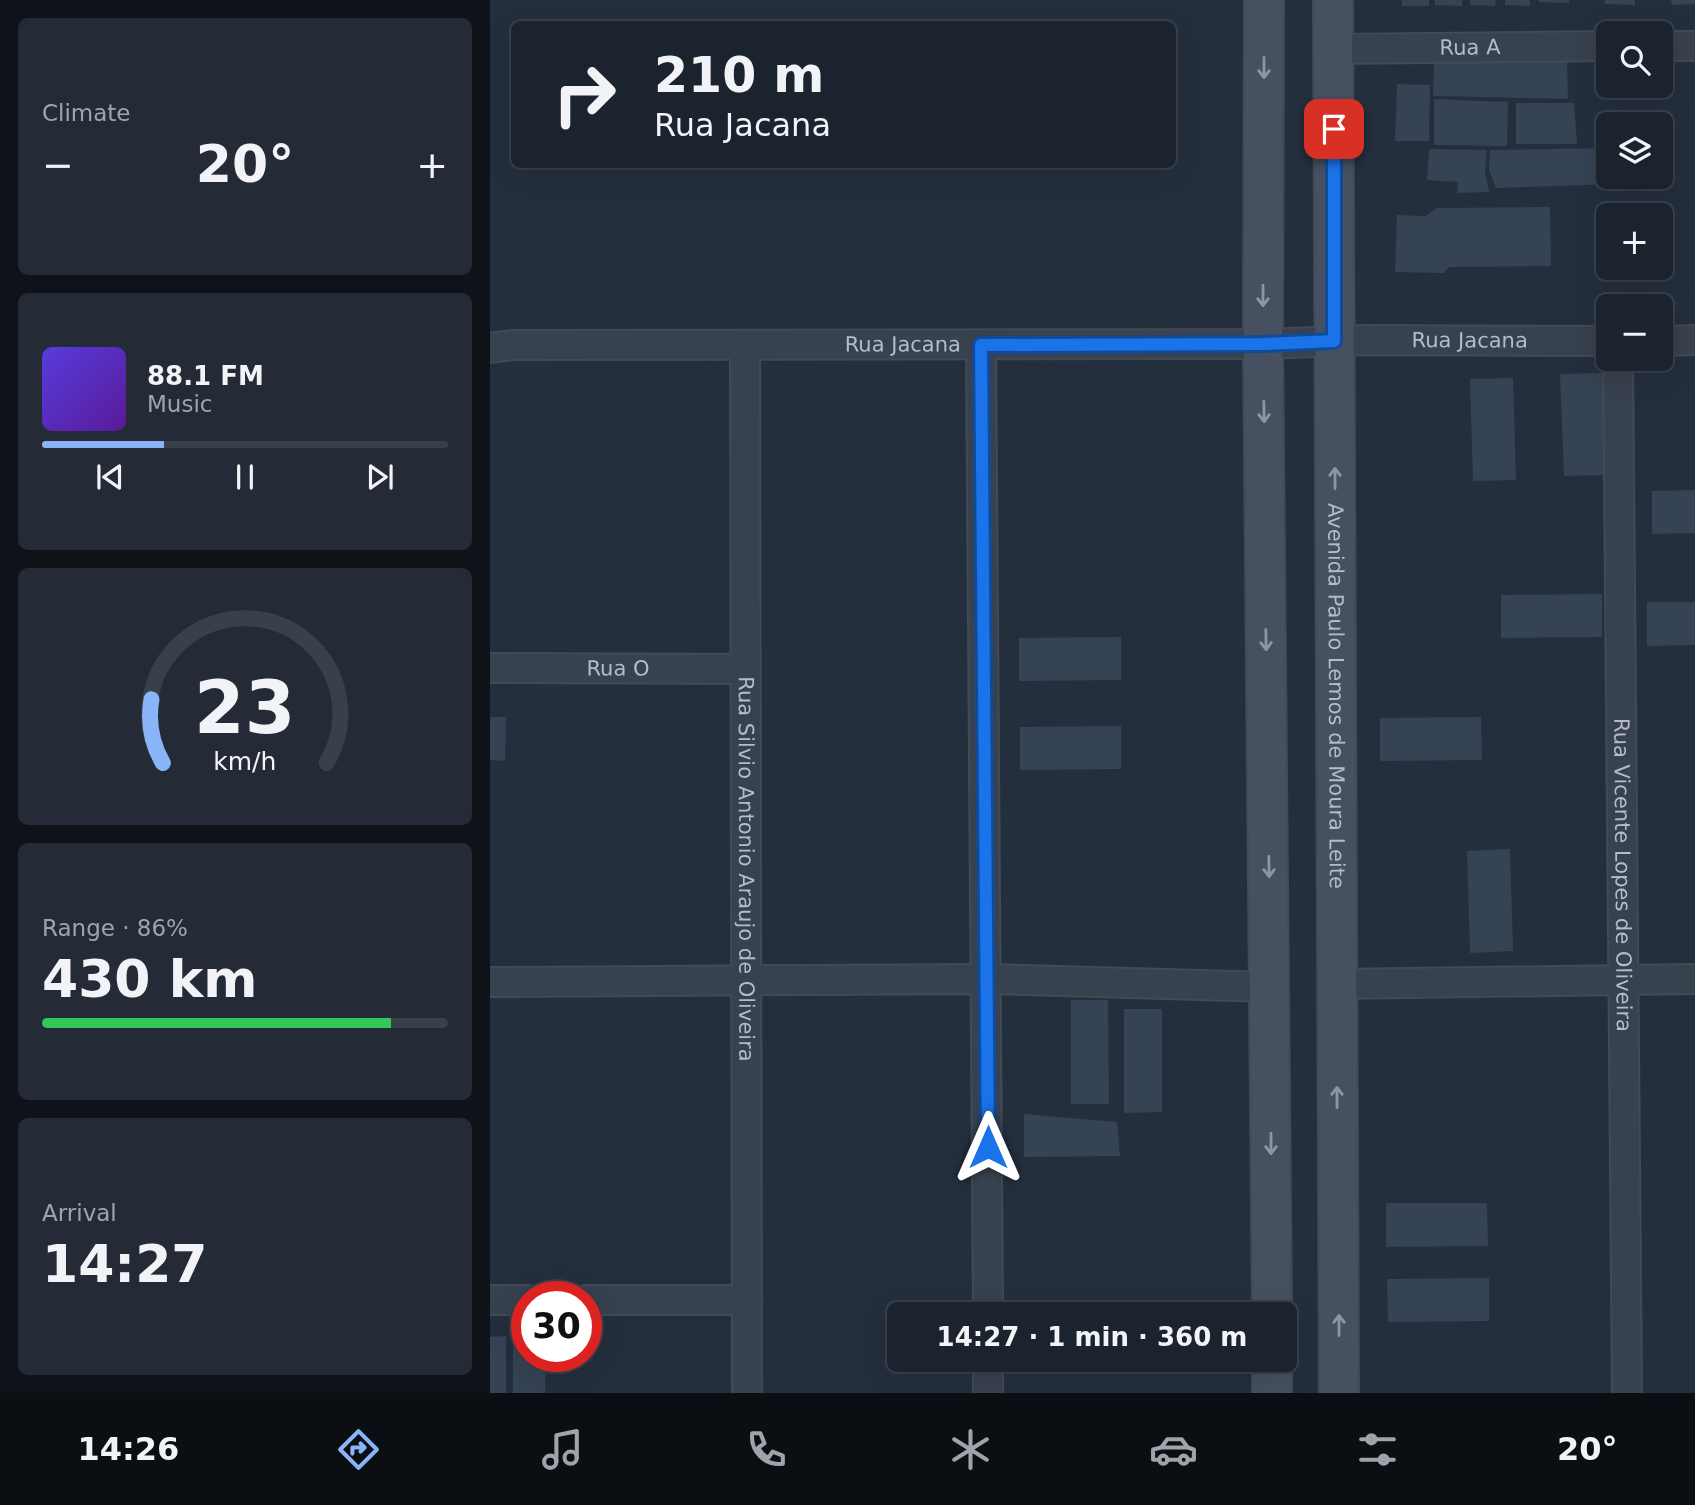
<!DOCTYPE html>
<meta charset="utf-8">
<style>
:root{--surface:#1b232e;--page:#242b36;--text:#f1f3f6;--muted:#a0a4aa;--line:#39404a;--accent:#8ab4f8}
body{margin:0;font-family:"DejaVu Sans",sans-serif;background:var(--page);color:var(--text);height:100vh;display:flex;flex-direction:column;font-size:26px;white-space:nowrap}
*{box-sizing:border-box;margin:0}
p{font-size:23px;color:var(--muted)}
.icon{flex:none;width:38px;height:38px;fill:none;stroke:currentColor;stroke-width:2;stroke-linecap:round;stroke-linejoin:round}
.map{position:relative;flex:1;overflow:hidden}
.side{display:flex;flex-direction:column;gap:18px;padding:18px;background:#0f1319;width:490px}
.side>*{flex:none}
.top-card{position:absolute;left:21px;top:21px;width:665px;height:147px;border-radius:10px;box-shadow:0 7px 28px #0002,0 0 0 2px var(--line);background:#1b232e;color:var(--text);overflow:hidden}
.buttons{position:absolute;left:1106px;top:21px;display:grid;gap:14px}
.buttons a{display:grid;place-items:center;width:77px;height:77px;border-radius:10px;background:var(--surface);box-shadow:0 7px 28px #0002,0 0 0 2px var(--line);font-size:35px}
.speed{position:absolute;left:21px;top:1281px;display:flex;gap:14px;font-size:35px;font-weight:700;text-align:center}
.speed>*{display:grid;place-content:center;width:91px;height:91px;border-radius:50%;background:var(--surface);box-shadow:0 7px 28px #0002,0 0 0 2px var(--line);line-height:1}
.speed .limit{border:10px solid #d22;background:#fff;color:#111}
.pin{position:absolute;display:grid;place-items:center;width:60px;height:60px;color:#fff;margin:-30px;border-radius:14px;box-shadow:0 4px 10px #0006}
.me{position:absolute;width:77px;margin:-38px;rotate:0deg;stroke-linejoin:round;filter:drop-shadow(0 0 5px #0008)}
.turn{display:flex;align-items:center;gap:24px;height:147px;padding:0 28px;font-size:32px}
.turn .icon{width:91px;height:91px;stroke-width:2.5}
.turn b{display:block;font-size:49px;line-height:60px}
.big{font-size:52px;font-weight:700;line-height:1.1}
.side .tile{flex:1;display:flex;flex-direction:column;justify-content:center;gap:10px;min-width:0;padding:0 24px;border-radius:10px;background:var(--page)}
.side .dial{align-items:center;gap:0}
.dial svg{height:182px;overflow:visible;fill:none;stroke:var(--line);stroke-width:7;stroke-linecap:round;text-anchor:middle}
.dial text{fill:var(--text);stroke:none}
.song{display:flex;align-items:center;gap:21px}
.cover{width:84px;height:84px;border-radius:10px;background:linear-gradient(135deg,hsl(250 70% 55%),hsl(270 70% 35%))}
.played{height:7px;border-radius:4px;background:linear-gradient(90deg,var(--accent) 30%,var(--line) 30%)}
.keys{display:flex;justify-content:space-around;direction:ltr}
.heat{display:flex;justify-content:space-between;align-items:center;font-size:38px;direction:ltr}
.charge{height:10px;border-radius:5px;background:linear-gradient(90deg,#34c759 86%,var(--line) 0)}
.trip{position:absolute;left:397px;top:1302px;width:410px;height:70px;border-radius:10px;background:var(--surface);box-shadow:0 7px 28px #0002,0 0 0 2px var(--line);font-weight:700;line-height:70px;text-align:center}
.tabs{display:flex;height:112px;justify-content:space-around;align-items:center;background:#0b0e12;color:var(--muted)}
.tabs .icon{width:49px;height:49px}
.tabs .selected{color:var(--accent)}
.tabs b{font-size:32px;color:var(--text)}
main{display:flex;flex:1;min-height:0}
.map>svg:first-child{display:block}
.building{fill:#364354}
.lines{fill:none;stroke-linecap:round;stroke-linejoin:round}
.street-casing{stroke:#414a57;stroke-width:32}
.secondary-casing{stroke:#414a57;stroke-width:42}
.street{stroke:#38414e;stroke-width:28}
.secondary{stroke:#465061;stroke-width:38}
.oneway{stroke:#8e96a5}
.route-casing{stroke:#114b97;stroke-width:18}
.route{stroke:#1a73e8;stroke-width:12}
.labels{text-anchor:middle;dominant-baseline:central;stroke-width:7;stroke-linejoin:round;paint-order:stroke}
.street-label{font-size:21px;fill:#b4bcc9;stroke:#1d2633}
</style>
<main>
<section class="side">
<div class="tile"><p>Climate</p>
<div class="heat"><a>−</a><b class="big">20°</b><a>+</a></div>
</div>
<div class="tile">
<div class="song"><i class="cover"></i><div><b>88.1 FM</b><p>Music</p></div></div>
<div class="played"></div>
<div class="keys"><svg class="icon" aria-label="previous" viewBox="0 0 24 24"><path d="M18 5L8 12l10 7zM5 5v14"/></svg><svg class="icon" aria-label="pause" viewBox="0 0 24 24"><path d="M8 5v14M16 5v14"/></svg><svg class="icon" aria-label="next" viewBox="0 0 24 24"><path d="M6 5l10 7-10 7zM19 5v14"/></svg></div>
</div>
<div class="tile dial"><svg viewBox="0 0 100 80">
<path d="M14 69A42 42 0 1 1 86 69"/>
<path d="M14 69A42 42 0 0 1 9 41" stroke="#8ab4f8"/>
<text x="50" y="56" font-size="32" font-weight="700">23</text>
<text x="50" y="72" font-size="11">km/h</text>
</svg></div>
<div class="tile"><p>Range · 86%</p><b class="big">430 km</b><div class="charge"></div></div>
<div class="tile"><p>Arrival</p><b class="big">14:27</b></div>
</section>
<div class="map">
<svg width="1205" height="1393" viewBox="0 0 1205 1393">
<rect width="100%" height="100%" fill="#242f3e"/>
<!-- building -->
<path class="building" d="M 912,0 L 939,0 L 939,6 L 912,6 Z
M 945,0 L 972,0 L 972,6 L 945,5 Z
M 980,0 L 1006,0 L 1005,6 L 980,5 Z
M 1015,0 L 1040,0 L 1040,6 L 1015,5 Z
M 1049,0 L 1079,0 L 1079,3 L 1049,2 Z
M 1115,0 L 1145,0 L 1145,5 L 1115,4 Z
M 1181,0 L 1205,0 L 1205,4 L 1182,5 Z
M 999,57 L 1077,58 L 1078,99 L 943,96 L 944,62 L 1000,63 Z
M 907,84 L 940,85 L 939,141 L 905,141 Z
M 944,99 L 1018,102 L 1017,146 L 944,145 Z
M 1026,103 L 1084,103 L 1087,144 L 1026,144 Z
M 1118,148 L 1118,177 L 1123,177 L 1127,184 L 1006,188 L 999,170 L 1000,150 Z
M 939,149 L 997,150 L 995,171 L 999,192 L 967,193 L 968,182 L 937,180 Z
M 1060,207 L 1061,266 L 959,267 L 954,273 L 905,272 L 907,215 L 936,216 L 947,208 Z
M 1113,373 L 1116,475 L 1074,476 L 1070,374 Z
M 1023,378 L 1026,480 L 983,481 L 980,379 Z
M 1205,490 L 1205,533 L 1162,534 L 1162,491 Z
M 1112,594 L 1112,637 L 1011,638 L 1011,595 Z
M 1157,602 L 1205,602 L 1205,645 L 1157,646 Z
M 631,637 L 631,680 L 529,681 L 529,638 Z
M 0,717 L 16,717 L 15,761 L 0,760 Z
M 991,717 L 992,760 L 890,761 L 890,718 Z
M 631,726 L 631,769 L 530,770 L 530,727 Z
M 1020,849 L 1023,951 L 980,953 L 977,851 Z
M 581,1000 L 618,1000 L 619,1104 L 581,1104 Z
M 634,1009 L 672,1009 L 672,1112 L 634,1113 Z
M 534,1114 L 627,1122 L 630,1156 L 534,1157 Z
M 896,1203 L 997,1203 L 998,1246 L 896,1247 Z
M 999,1278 L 999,1321 L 898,1322 L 897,1279 Z
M 16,1336 L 16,1393 L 0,1393 L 0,1337 Z
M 37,1337 L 37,1356 L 56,1356 L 55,1393 L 23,1393 L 23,1338 Z"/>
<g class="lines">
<!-- street casing -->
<g class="street-casing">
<g id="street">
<path d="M 1171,46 L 1205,46"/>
<path id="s1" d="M 844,49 L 1118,46"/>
<path d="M 1171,341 L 1205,340"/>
<path d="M 491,345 L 498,1314"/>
<path id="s2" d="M 255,346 L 257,1393"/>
<path id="s3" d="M 0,348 L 23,345 L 773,344 L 876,340 L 1118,341"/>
<path id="s4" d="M 1128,359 L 1137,1393"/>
<path id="s5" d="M 0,668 L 254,669"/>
<path d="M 0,982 L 498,979 L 780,987"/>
<path d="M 847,984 L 1205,979"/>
<path d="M 0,1300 L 37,1300"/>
<path d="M 96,1300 L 257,1300"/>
<path d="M 498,1360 L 498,1393"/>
</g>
</g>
<!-- secondary casing -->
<g class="secondary-casing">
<g id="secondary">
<path d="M 774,0 L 773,344 L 782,1314"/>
<path id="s6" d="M 843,0 L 849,1393"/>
<path d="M 782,1360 L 782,1393"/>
</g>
</g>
<!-- street -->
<use href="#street" class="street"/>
<!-- secondary -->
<use href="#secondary" class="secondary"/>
</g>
<!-- one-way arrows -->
<defs><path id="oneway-shaft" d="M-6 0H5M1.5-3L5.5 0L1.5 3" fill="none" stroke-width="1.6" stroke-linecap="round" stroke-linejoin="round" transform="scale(1.75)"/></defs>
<g class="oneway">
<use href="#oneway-shaft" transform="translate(774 68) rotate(90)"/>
<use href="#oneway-shaft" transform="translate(773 296) rotate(90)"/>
<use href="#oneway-shaft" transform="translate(774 412) rotate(89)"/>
<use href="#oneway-shaft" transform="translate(845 478) rotate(-90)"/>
<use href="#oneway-shaft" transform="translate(776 640) rotate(89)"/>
<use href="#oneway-shaft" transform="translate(779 867) rotate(89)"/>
<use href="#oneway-shaft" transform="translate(847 1097) rotate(-90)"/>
<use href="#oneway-shaft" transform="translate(781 1144) rotate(90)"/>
<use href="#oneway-shaft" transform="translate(849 1325) rotate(-90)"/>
</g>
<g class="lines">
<!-- route casing -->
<g class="route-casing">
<path id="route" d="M 498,1147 L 491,345 L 773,344 L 844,341 L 844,129"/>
</g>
<!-- route -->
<use href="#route" class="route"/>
</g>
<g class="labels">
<!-- street labels -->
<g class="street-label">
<text stroke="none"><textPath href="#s1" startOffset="136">Rua A</textPath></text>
<text stroke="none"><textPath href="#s3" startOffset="980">Rua Jacana</textPath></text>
<text stroke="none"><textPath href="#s3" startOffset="413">Rua Jacana</textPath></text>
<text stroke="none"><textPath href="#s5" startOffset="128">Rua O</textPath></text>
<text stroke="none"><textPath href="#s6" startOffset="696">Avenida Paulo Lemos de Moura Leite</textPath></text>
<text stroke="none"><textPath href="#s2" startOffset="523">Rua Silvio Antonio Araujo de Oliveira</textPath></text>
<text stroke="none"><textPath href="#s4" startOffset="516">Rua Vicente Lopes de Oliveira</textPath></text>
</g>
</g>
</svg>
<div class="buttons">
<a><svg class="icon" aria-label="search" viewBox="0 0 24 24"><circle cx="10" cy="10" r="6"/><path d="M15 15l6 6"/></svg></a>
<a><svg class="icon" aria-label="layers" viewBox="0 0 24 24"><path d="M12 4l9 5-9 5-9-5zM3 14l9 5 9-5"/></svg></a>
<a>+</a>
<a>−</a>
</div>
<div class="speed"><div class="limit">30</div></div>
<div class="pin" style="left:844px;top:129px;background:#d93025"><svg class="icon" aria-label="arrive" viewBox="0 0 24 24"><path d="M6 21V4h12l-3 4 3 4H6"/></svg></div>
<svg class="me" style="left:498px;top:1147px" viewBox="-20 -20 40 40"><path d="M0-17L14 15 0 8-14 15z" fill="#1a73e8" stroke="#fff" stroke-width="4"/></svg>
<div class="trip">14:27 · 1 min · 360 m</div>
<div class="top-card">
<div class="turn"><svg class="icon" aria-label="right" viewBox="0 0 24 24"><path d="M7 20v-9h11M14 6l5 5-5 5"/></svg><div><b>210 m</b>Rua Jacana</div></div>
</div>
</div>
</main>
<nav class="tabs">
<b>14:26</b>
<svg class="icon selected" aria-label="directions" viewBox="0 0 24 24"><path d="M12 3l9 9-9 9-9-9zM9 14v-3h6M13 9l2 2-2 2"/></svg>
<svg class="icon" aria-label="music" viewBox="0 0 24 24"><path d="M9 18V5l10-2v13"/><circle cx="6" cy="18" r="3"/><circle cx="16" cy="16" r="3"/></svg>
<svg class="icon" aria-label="phone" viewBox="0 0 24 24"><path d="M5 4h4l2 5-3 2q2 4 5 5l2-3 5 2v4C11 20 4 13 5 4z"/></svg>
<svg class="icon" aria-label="climate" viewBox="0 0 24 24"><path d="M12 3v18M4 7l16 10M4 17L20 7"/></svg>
<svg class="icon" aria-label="car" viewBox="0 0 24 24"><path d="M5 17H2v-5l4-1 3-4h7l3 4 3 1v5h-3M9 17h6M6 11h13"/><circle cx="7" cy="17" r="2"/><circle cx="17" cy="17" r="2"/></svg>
<svg class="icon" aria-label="filters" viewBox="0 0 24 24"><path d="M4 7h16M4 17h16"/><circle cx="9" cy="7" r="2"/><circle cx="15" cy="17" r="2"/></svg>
<b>20°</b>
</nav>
